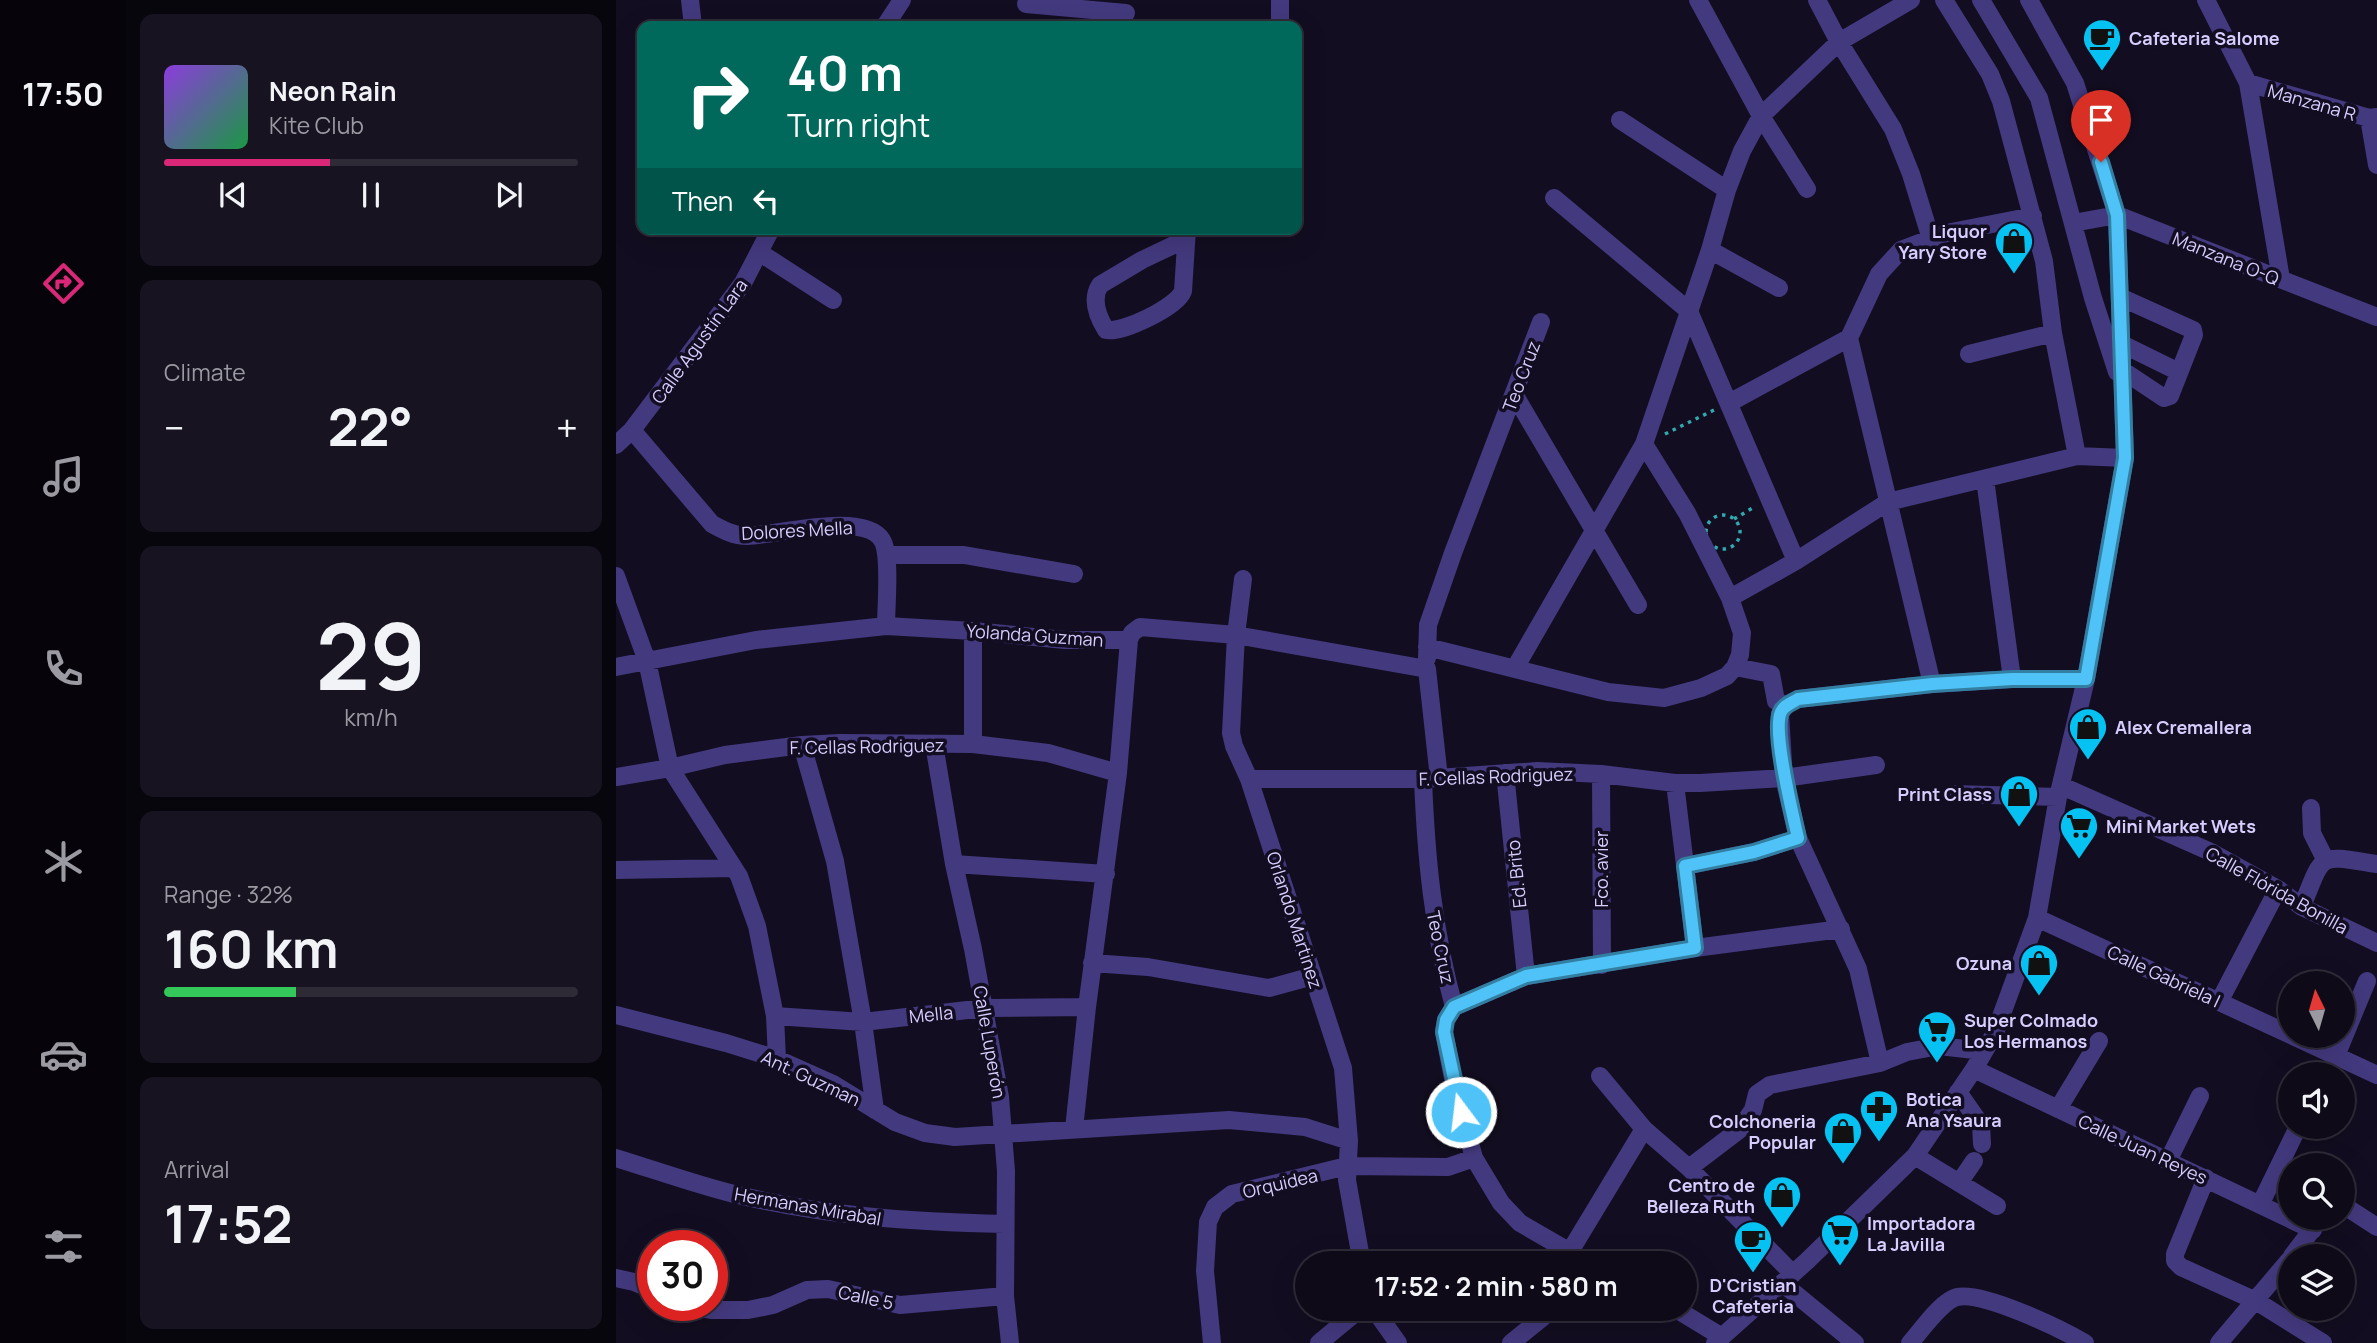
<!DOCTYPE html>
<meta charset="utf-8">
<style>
:root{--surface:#0e0a18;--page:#171321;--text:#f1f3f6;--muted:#9b9aa2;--line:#2e2b37;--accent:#db2777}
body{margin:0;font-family:Manrope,sans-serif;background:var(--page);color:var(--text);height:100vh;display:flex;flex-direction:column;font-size:26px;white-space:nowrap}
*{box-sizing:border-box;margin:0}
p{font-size:23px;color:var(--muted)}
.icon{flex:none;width:38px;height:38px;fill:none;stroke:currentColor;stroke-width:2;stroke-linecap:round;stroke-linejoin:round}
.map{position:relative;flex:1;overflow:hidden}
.panel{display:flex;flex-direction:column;gap:14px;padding:14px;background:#08060d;width:490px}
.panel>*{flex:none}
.banner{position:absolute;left:21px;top:21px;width:665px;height:214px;border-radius:14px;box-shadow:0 7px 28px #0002,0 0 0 2px var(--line);background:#00695c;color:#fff;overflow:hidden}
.needle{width:46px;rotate:355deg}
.tools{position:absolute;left:1662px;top:971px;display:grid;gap:14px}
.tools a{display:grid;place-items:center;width:77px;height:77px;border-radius:50%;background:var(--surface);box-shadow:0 7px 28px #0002,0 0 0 2px var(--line);font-size:35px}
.speed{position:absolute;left:21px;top:1230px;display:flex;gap:14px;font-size:35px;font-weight:700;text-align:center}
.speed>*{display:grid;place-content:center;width:91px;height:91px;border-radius:50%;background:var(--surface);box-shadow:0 7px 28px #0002,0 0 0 2px var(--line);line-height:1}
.speed .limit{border:10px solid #d22;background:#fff;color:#111}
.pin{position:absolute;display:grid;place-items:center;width:60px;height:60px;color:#fff;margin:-72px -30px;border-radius:50% 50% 50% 0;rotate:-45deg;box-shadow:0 0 7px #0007}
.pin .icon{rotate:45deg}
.me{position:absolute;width:77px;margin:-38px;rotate:345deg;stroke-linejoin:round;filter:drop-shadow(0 0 5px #0008)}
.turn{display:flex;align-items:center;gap:24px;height:147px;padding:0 35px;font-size:32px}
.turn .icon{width:91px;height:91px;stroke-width:2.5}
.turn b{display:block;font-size:49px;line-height:60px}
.then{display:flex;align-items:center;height:66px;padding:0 35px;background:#0003;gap:14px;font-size:26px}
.big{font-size:52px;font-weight:700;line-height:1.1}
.panel .tile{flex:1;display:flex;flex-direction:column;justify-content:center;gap:10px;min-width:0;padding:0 24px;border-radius:14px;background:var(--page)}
.panel .dial{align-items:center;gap:0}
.dial b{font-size:91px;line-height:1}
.song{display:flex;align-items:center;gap:21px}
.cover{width:84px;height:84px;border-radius:10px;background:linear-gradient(135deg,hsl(270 70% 55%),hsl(140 70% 35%))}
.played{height:7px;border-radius:4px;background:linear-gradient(90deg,var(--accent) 40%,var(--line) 40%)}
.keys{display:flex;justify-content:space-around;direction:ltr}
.heat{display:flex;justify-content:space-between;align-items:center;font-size:38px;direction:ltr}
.charge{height:10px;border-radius:5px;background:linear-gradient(90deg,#34c759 32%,var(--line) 0)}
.trip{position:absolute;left:679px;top:1251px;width:402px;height:70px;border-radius:35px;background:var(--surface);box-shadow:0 7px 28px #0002,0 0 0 2px var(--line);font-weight:700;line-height:70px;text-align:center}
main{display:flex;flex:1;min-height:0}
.tabs{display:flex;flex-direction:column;width:126px;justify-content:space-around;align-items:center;background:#06040a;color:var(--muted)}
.tabs .icon{width:49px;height:49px}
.tabs .current{color:var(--accent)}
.tabs b{font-size:32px;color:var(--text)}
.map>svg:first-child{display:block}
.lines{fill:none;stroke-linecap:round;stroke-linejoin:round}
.path{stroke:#30aaaf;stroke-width:3.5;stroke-dasharray:3.5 5;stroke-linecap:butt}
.minor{stroke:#43397e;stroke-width:18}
.route-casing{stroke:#337fa1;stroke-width:18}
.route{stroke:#4fc3f7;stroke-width:12}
.labels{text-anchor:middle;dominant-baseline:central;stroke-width:7;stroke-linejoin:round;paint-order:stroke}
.poi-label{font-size:18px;font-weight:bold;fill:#d7cdfe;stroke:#120d20;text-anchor:start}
.street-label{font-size:18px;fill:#d7cdfe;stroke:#120d20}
</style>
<main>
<nav class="tabs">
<b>17:50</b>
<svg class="icon current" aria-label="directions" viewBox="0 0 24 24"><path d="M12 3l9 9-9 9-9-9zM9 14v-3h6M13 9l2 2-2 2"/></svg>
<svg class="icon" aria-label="music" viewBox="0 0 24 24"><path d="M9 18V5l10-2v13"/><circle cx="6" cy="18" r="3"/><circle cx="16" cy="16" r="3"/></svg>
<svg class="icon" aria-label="phone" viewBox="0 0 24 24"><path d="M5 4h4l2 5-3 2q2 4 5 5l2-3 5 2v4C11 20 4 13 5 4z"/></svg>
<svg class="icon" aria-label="climate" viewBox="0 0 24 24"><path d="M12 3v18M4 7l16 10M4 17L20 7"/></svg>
<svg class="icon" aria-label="car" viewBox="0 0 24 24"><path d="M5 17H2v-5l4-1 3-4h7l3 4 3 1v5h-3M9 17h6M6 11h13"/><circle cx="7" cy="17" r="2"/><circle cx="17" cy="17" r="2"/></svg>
<svg class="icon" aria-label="filters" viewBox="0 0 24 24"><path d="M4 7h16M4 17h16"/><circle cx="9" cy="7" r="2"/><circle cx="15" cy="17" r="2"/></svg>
</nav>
<section class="panel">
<div class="tile">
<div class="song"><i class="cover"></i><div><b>Neon Rain</b><p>Kite Club</p></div></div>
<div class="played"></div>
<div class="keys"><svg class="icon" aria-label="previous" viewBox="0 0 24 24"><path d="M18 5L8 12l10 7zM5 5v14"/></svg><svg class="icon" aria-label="pause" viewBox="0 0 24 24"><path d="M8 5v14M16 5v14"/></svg><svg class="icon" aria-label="next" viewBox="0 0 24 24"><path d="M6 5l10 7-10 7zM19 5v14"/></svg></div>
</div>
<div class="tile"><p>Climate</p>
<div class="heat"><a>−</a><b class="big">22°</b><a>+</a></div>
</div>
<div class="tile dial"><b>29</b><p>km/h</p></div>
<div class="tile"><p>Range · 32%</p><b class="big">160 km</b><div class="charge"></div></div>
<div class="tile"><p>Arrival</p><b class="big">17:52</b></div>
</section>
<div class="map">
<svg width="1761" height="1343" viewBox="0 0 1761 1343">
<rect width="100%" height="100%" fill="#120d20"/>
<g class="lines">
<!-- path -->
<path class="path" d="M 1049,434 L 1098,410
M1090 532a17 17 0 1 1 34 0a17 17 0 1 1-34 0Z
M 1118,519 L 1140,506"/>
<!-- minor -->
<path class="minor" d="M 74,0 L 77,26
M 664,0 L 664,26
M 1082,0 L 1145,116 L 1191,189
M 1201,0 L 1223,42 L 1277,129 L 1295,174 L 1315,239
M 1328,0 L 1374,74 L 1385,101 L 1428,261 L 1437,333 L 1461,456
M 1365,0 L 1423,98 L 1477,298 L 1501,372
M 1590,0 L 1632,83 L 1665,279
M 410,4 L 510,13
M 269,26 L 286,0
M 1632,83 L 1753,118 L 1761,117
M 1753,118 L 1761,165
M 1004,120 L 1111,190
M 938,198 L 1073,311 L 1180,561
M 1457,223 L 1501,215 L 1761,317
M 570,239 L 526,260 L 484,285 C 475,299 482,317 490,330 C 507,333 561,307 567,291 L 571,229
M 1094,250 L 1163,288
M 143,252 L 217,300
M 1504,297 L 1577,330 L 1578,335 L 1554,396 L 1548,398 L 1506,370
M 1233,338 L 1316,684
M 1506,344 L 1563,372
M 1353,354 L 1437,333
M 898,394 L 1022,605
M 1113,403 L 1233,338 L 1263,274 L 1285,250 L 1330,233 L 1417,216
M 16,430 L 96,524 C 107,530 118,536 131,536 C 161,535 249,511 266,540 C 275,554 270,607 270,626
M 0,445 L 16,430 L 127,283 L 155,229
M 1369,479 L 1396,679
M 271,555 L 348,555 L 458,574
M 0,576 L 31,661 L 54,768 L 123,876 L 141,926 L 159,1016 L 161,1059
M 627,579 L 620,635 L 615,733 L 618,746 L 633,779 L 727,1068 L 733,1141 L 731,1180 L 746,1264
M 1114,598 L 1180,561 L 1272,502 L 1461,456 L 1509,458
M 811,647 L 992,692 L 1048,698 L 1085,688 L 1111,676 L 1119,667 L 1124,655 L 1126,633 L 1114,598 L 1071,513 L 1028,444
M 811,658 L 812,625 L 837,553 L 925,322
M 0,667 L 140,640 L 270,626 L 357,631 L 449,640 L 513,640
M 1119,667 L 1155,674 L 1160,701 L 1170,705
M 899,668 L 1028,444 L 1094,250 L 1111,190 L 1126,151 L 1145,116 L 1223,42 L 1295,0
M 318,744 L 338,864 L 357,949 L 384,1097 L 390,1171 L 389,1296 L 394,1343
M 357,744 L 357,631
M 186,745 L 219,861 L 247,1022 L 259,1110
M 889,773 L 910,976
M 985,774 L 986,965
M 0,777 L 54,768 L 109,755 L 186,745 L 224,743 L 357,744 L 432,753 L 502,773
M 633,779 L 807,779 L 921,771 L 985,774 L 1059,783 L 1084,783 L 1168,778 L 1260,765
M 807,779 C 810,857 817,930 838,1007 L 830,1020 L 828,1032 L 839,1089 L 858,1158 L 885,1203 L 904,1223 L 975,1264
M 1059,783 L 1079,948
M 1446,786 L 1597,853 L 1662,889 L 1686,907 L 1761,943
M 1336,794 L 1442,797
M 1695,808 L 1696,833 L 1709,859
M 338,864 L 490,874
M 1069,866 L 1138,852 L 1182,838
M 0,870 L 118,868
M 1686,907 C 1708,851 1702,855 1761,864
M 1421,918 L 1675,1035
M 476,963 L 532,967 L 653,988 L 697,976
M 1603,1002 L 1662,889
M 838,1007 L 910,976 L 1079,948 L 1225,929
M 0,1015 L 110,1043 L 161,1059 L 217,1084 L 279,1122 L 309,1133 L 339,1137 L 613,1120 L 689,1127 L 733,1141
M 159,1016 L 247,1022 L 369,1008 L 471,1007
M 1677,1036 L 1761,1075
M 1720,1056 L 1751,981
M 1264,1063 L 1242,969 L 1182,838 L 1168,778 L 1164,714 L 1170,705 L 1182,699 L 1316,684 L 1396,679 L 1470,679
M 1358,1069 L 1697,1230
M 984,1076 L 1028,1129 L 1073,1168 L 1177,1274
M 1342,1092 L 1365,1125 L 1366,1144
M 1442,1109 L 1483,1041
M 458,1129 L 471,1007 L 502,773 L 513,640 L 516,633 L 524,627 L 620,635 L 811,669 L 823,778
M 1299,1156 L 1381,1206
M 0,1158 C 39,1170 78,1184 118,1194 C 208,1216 297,1222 389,1224
M 1552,1161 L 1584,1096
M 1073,1168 L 1123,1130 L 1137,1110 L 1141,1094 L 1154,1085 L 1264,1063 L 1291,1052 L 1323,1046 L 1367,1051
M 1590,1178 L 1559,1254 L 1559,1261 L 1565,1267 L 1640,1301 L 1707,1343
M 1343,1183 L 1358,1161
M 1644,1205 L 1682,1127
M 1727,1205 L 1761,1227
M 953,1253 L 1028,1129
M 1676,1256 L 1705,1218
M 0,1278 L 18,1282 L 37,1290
M 1166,1283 L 1239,1343
M 72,1306 L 95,1310 L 132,1310 L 157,1305 L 191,1290 L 212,1289 L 284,1305 L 389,1296
M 758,1309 L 782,1343
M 1060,1309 L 1106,1337
M 596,1343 L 589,1271 L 592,1222 L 599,1207 L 616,1194 L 731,1166 L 832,1167 L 858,1158
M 703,1343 L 744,1309
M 895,1343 L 937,1309
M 1099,1343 L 1191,1261 L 1299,1156 L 1358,1069 L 1379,1033 L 1421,918 L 1442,797 L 1470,679 L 1509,458 L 1501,215 L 1459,83 L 1413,0
M 1294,1343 C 1305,1331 1325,1301 1341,1297 C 1367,1291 1445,1329 1469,1343
M 1603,1343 L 1675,1258"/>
</g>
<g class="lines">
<!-- route casing -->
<g class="route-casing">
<path id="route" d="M 845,1112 L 828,1032 L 830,1020 L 838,1007 L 910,976 L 1079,948 L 1069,866 L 1138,852 L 1182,838 C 1177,815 1156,731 1165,712 C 1168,705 1176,703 1182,699 L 1316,684 L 1396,679 L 1470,679 L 1509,458 L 1501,215 L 1485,162"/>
</g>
<!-- route -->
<use href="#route" class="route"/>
</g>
<!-- icons -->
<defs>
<g id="cafe-pin" transform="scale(2.0125)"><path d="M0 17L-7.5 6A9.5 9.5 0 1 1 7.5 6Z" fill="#05c2f2" stroke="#120d20"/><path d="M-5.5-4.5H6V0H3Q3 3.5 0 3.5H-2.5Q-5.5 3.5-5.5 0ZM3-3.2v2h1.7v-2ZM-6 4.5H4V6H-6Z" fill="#111"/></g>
<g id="shop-pin" transform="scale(2.0125)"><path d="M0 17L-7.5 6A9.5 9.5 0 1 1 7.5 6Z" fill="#05c2f2" stroke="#120d20"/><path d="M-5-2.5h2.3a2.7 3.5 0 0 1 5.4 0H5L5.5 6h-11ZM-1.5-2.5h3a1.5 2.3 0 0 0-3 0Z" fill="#111"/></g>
<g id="supermarket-pin" transform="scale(2.0125)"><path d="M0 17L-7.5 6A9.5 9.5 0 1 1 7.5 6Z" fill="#05c2f2" stroke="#120d20"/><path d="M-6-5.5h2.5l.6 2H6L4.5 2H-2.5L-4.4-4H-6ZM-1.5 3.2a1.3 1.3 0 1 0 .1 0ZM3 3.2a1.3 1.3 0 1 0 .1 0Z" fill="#111"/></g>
<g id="pharmacy-pin" transform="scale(2.0125)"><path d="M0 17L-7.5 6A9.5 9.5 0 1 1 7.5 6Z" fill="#05c2f2" stroke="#120d20"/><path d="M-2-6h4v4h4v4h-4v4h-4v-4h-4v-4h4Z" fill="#111"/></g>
</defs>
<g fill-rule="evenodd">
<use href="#cafe-pin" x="1486" y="38"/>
<use href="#shop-pin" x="1398" y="241"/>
<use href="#shop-pin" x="1472" y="727"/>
<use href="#shop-pin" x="1403" y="794"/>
<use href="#supermarket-pin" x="1463" y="826"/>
<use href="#shop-pin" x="1423" y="963"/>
<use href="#supermarket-pin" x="1321" y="1030"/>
<use href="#pharmacy-pin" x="1263" y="1109"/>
<use href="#shop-pin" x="1227" y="1131"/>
<use href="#shop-pin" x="1166" y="1195"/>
<use href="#supermarket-pin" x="1224" y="1233"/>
<use href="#cafe-pin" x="1137" y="1240"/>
</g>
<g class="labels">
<!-- poi labels -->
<g class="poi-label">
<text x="1513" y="38">Cafeteria Salome</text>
<text x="1371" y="231" text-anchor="end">Liquor<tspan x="1371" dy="21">Yary Store</tspan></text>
<text x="1499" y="727">Alex Cremallera</text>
<text x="1376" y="794" text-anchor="end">Print Class</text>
<text x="1490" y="826">Mini Market Wets</text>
<text x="1396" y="963" text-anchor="end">Ozuna</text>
<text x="1348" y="1020">Super Colmado<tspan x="1348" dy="21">Los Hermanos</tspan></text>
<text x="1290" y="1099">Botica<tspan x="1290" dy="21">Ana Ysaura</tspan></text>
<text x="1200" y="1121" text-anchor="end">Colchoneria<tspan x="1200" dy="21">Popular</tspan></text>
<text x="1139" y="1185" text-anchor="end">Centro de<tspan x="1139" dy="21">Belleza Ruth</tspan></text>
<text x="1251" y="1223">Importadora<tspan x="1251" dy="21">La Javilla</tspan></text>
<text x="1137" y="1285" text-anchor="middle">D'Cristian<tspan x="1137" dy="21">Cafeteria</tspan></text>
</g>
<!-- street labels -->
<g class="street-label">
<text transform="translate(1696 102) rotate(16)">Manzana R</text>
<text transform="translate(1610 258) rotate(22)">Manzana O-Q</text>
<text transform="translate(83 341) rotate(-54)">Calle Agustín Lara</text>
<text transform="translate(905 376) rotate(-69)">Teo Cruz</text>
<text transform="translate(181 530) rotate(-3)">Dolores Mella</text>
<text transform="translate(419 635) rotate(4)">Yolanda Guzman</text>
<text transform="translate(251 746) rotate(-1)">F. Cellas Rodriguez</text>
<text transform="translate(880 776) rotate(-2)">F. Cellas Rodriguez</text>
<text transform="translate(985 869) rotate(-90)">Fco. avier</text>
<text transform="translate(900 874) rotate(-96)">Ed. Brito</text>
<text transform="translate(1661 890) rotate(29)">Calle Flórida Bonilla</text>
<text transform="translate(679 920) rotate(72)">Orlando Martinez</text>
<text transform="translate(825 947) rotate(78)">Teo Cruz</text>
<text transform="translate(1548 976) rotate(25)">Calle Gabriela I</text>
<text transform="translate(315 1014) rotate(-6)">Mella</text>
<text transform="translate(374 1042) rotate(80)">Calle Luperón</text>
<text transform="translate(195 1078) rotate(25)">Ant. Guzman</text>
<text transform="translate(1527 1149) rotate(25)">Calle Juan Reyes</text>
<text transform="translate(664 1183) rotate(-13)">Orquidea</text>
<text transform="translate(192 1206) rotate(10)">Hermanas Mirabal</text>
<text transform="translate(250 1297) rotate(12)">Calle 5</text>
</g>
</g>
</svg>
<div class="tools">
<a><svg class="needle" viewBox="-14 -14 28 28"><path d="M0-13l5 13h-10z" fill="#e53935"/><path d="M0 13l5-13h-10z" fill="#9b9aa2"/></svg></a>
<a><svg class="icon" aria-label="sound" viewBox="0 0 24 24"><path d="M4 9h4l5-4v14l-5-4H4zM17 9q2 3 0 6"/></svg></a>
<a><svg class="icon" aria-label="search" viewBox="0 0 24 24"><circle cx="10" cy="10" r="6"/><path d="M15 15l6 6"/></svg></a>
<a><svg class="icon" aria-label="layers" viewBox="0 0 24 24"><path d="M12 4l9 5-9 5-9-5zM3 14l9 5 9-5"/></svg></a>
</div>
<div class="speed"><div class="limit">30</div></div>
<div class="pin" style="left:1485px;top:162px;background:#d93025"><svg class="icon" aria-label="arrive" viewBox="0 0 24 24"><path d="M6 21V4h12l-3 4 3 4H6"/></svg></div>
<svg class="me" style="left:845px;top:1112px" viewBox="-20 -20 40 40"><circle r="17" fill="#4fc3f7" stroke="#fff" stroke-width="3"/><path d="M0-11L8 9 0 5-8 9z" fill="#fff"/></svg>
<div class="trip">17:52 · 2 min · 580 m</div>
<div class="banner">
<div class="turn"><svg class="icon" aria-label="right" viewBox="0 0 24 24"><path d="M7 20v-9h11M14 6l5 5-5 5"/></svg><div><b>40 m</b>Turn right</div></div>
<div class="then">Then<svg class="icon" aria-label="left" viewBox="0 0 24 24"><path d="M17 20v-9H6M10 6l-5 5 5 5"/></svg></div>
</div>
</div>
</main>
